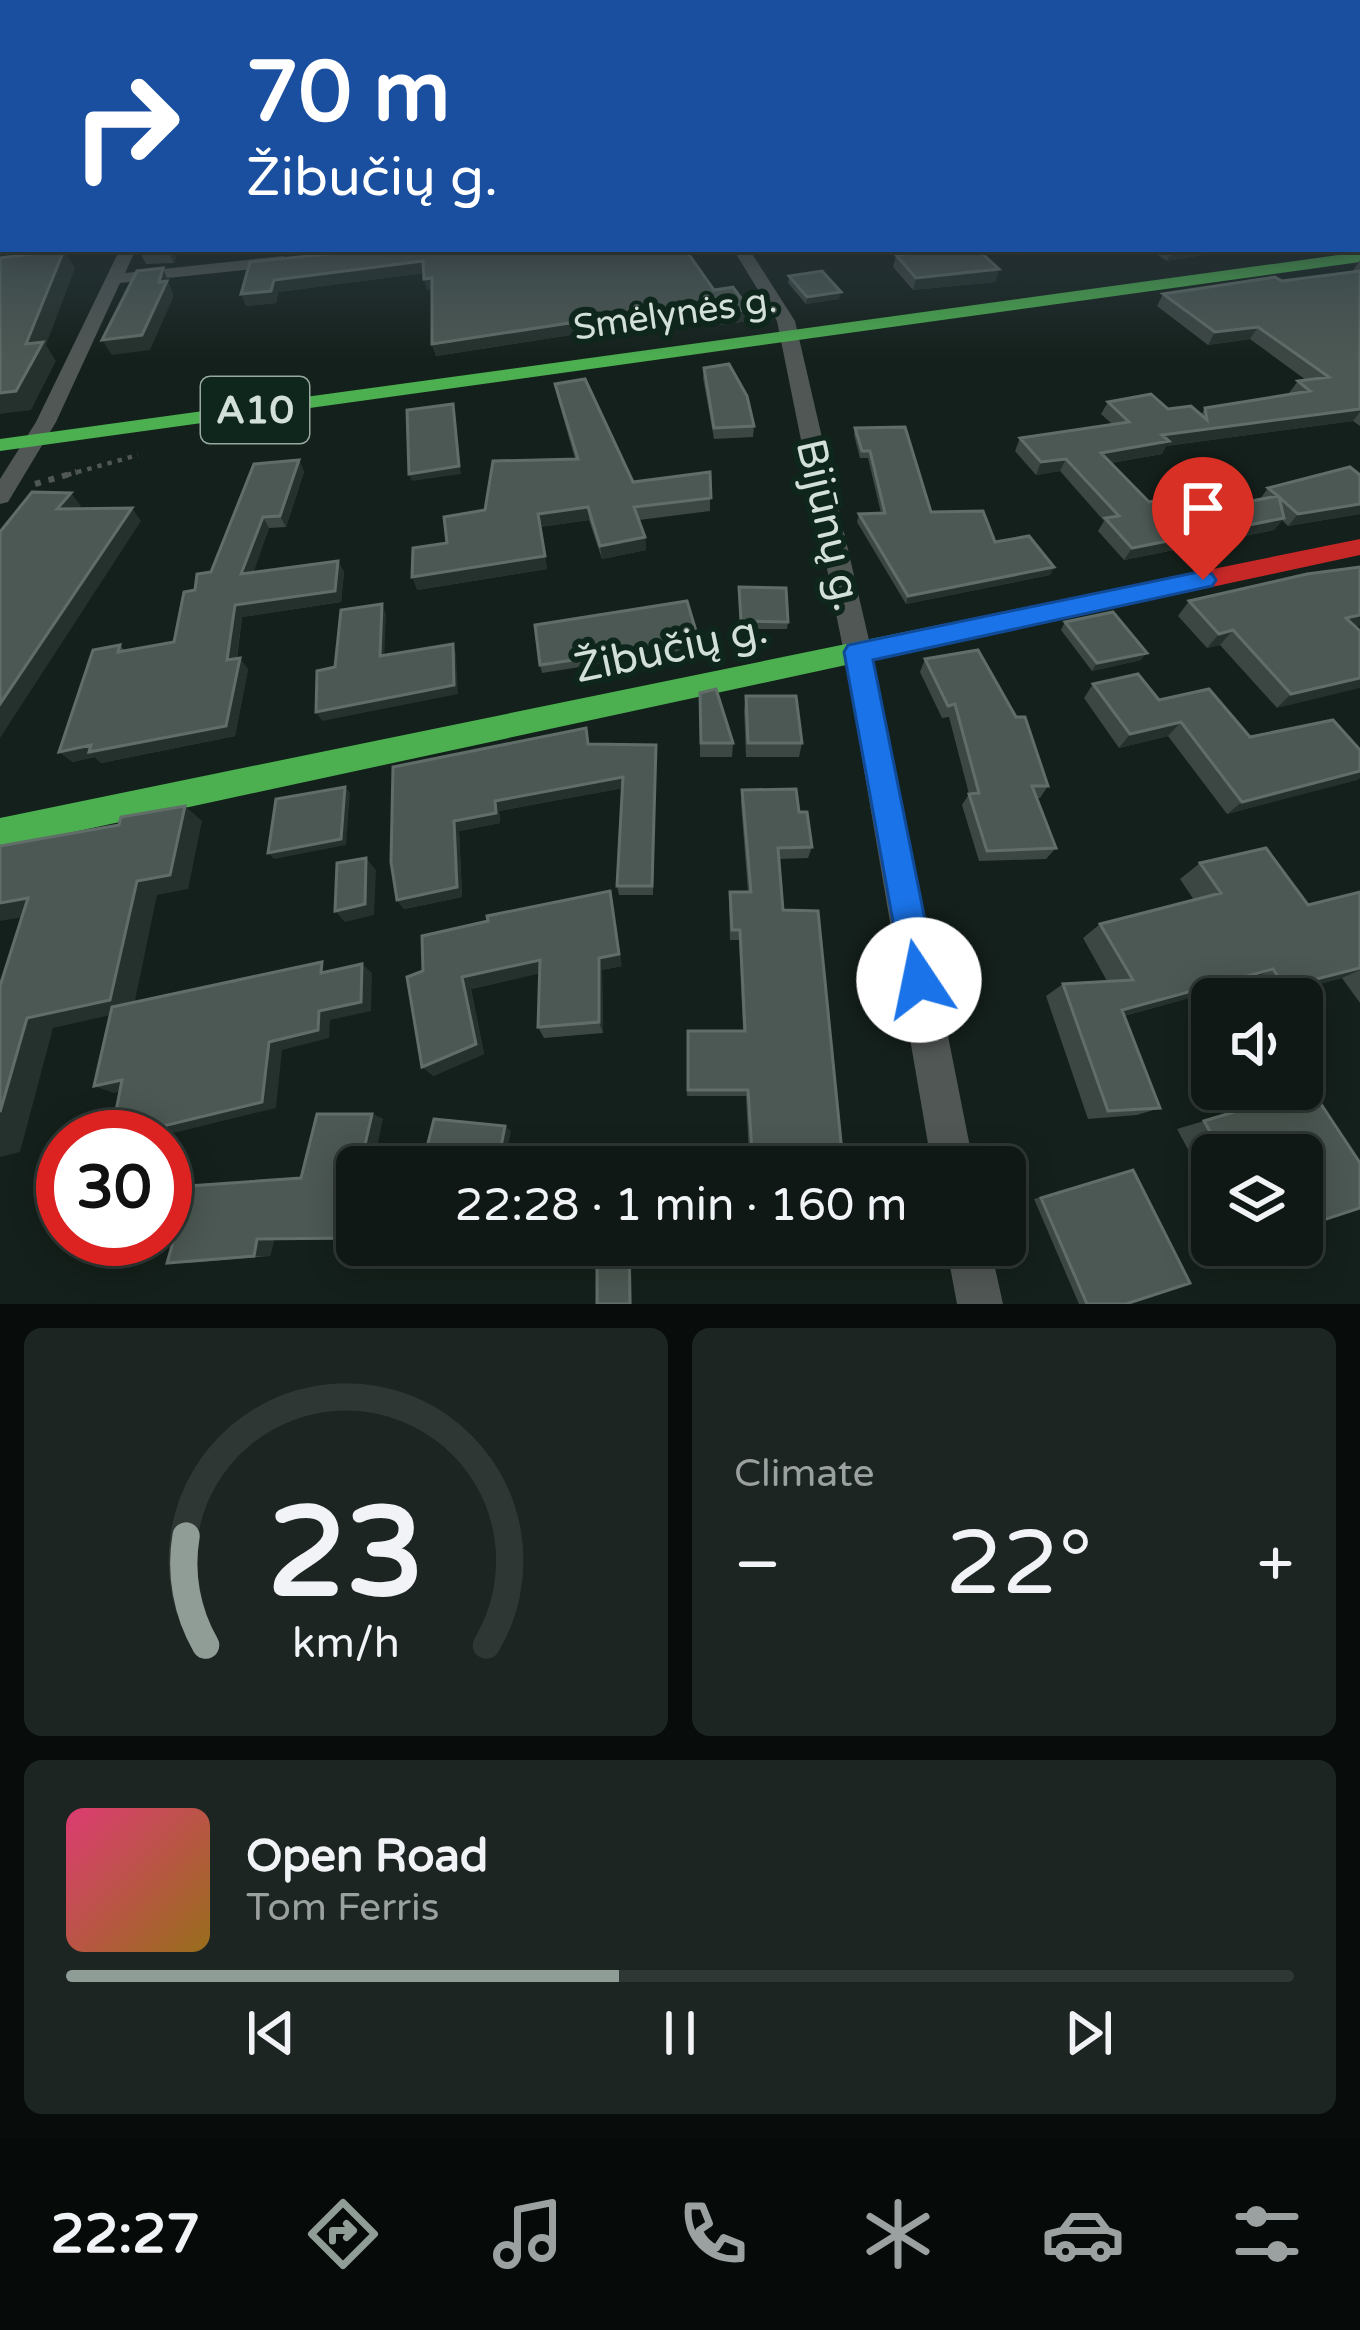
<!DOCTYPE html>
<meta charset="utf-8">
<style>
:root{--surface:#0f1814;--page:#1d2522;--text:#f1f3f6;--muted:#9ba0a0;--line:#2f3734;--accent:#909d96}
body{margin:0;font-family:"Varela Round",sans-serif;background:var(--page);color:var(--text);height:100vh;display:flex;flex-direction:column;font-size:45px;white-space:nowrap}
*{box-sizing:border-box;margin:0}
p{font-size:39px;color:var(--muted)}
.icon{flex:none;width:66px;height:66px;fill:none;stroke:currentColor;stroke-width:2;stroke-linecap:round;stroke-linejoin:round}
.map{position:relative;height:1304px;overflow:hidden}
.sheet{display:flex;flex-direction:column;gap:24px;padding:24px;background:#080d0b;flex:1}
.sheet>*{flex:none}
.top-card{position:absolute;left:0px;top:0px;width:1362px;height:252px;box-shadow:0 6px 30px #0003,0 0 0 3px var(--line);background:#1a4fa0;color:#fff;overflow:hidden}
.buttons{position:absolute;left:1191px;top:978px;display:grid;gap:24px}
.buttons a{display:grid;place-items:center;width:132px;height:132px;border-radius:18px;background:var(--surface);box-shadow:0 6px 30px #0003,0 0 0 3px var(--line);font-size:60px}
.speed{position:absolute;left:36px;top:1110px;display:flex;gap:24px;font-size:60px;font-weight:700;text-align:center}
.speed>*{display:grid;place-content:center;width:156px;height:156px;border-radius:50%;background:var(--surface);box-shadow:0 6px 30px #0003,0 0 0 3px var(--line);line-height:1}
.speed .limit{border:18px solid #d22;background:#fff;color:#111}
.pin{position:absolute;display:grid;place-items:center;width:102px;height:102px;color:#fff;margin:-123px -51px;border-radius:50% 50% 50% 0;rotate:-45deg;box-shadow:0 0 12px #0007}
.pin .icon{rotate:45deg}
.me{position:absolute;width:132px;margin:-66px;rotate:349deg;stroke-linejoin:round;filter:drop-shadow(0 0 9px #0008)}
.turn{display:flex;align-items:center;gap:42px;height:252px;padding:0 48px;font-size:54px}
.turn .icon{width:156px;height:156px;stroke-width:2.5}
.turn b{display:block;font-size:84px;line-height:102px}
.big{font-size:90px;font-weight:600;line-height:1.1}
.sheet .widget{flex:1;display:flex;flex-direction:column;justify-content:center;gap:18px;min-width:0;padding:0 42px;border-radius:18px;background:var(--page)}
.sheet .dial{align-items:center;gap:0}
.dial svg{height:312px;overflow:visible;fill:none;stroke:var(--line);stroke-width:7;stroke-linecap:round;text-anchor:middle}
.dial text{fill:var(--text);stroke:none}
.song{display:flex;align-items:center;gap:36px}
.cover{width:144px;height:144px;border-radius:18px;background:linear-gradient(135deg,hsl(340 70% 55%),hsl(40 70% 35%))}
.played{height:12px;border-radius:6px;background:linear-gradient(90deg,var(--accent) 45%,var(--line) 45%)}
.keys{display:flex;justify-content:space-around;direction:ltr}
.heat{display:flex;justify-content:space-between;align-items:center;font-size:66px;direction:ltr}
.sheet .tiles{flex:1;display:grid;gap:24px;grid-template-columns:1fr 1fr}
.widget:last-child{grid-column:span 2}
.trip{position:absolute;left:336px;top:1146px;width:690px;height:120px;border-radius:18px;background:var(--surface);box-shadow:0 6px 30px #0003,0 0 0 3px var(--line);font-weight:600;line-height:120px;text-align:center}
.tab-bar{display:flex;height:192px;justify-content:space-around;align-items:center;background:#060a08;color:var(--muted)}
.tab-bar .icon{width:84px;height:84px}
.tab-bar .on{color:var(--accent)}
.tab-bar b{font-size:54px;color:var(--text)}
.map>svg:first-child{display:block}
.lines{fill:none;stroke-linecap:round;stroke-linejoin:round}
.path-far1{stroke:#505754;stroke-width:4.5;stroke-dasharray:4.5 6;stroke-linecap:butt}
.path{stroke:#505754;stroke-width:6;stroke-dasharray:6 8;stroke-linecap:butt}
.street{fill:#515755;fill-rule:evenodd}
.fast{fill:#4caf50;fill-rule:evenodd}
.jam{fill:#c62828;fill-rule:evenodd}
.wall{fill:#3c4743}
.shaded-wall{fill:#25312c}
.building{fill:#4c5853;stroke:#616d68;stroke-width:3}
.route{fill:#1a73e8;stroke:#114b97;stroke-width:3}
.labels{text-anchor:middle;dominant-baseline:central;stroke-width:12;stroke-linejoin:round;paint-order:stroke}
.far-street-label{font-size:36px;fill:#d2e0d9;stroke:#0e261c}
.shield{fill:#0e261c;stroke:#97a8a0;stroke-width:3}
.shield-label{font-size:39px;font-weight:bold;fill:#d2e0d9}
.street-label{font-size:42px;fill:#d2e0d9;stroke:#0e261c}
</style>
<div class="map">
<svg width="1360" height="1304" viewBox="0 0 1360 1304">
<rect width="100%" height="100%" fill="#14201b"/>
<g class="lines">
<!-- path-far1 -->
<path class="path-far1" d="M 67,475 L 138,455"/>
<!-- path -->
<path class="path" d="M 35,484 L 77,472"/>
<!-- street -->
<path class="street" d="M 3,181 L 3,189 L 0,190 L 0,182 Z
M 1359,236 L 1360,237 L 1360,247 L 1359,246 Z
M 120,249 L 136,249 L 125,273 L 283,256 L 291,261 L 283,266 L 120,283 L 56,422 L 8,502 L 0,504 L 0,479 L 36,422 Z
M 733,249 L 749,249 L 795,321 L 872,653 L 974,1167 L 932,1167 L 844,653 L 777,321 Z
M 946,1245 L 990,1245 L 1003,1304 L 957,1304 Z"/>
<!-- fast -->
<path class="fast" d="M 1360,252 L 1360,262 L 0,451 L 0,439 Z
M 1031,606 L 1040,609 L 1044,616 L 1040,623 L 0,848 L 0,818 Z"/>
<!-- jam -->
<path class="jam" d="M 1360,539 L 1360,555 L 1031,626 L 1018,616 L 1031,606 Z"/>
</g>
<!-- wall -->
<path class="wall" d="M 178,249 L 174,263 L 146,264 L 140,253 Z
M 378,249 L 709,249 L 687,252 L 714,290 L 748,321 L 721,325 L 713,313 L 436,356 L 432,344 L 432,290 L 427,290 L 423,273 L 278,292 L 276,303 L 246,306 Z
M 1149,249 L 1222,249 L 1220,252 L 1167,261 Z
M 896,255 L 999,269 L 995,282 L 913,290 L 893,267 Z
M 1360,260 L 1360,426 L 1353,421 L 1166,446 L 1162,454 L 1111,463 L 1149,502 L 1219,507 L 1260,499 L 1268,488 L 1360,475 L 1360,514 L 1288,526 L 1282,520 L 1274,530 L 1124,560 L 1098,531 L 1104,521 L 1060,471 L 1036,475 L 1015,451 L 1020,438 L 1112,424 L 1101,414 L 1108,402 L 1201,415 L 1205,408 L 1290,394 L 1289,393 L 1298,381 L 1306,380 L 1250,339 L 1208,345 L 1157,306 L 1163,294 L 1352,272 Z
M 789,276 L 839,299 L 806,304 L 788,283 Z
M 704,368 L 754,426 L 753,437 L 714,439 L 703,378 Z
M 555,384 L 633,482 L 710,472 L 710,511 L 639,520 L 645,537 L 646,550 L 602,559 L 589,520 L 540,527 L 547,569 L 417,590 L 447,543 L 485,510 L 575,459 L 557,396 Z
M 855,428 L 931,512 L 1054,567 L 1050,575 L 906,604 L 857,522 L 859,514 L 881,513 L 868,458 L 860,458 L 854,435 Z
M 299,460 L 304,472 L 286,527 L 269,528 L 253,572 L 338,561 L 344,572 L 341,602 L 242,617 L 237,658 L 248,669 L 235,736 L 101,763 L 95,757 L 72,762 L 120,645 L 125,651 L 174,642 L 195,590 L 211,572 Z
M 739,587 L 788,622 L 787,629 L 740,629 Z
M 1189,601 L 1356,627 L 1360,631 L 1277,708 L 1220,645 L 1207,648 L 1178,616 Z
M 1065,622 L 1141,660 L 1092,671 L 1061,630 Z
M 699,641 L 699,648 L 542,673 L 540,665 Z
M 925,659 L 1048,786 L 1040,798 L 1037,798 L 1056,848 L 1046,859 L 979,861 L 962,805 L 969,794 L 949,717 L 942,718 L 920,672 Z
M 1093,684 L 1159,700 L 1250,737 L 1360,750 L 1360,778 L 1227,814 L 1168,736 L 1119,748 L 1084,698 Z
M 700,693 L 733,743 L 732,757 L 700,757 Z
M 746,696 L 802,743 L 799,757 L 746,757 L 744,710 Z
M 589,744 L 656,756 L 653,895 L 619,895 L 617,886 L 623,788 L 499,811 L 500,823 L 459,831 L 462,897 L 404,909 L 397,900 L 391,862 Z
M 742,790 L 799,812 L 812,847 L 808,858 L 779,859 L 783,910 L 842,1152 L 836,1156 L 749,1156 L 746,1096 L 687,1096 L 688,1031 L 743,1031 L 739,940 L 730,940 L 729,903 L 730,892 L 748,892 L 741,803 Z
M 1200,863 L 1308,905 L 1360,892 L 1360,1003 L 1342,978 L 1262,999 L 1258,999 L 1247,982 L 1124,1016 L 1160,1108 L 1137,1115 L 1088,1119 L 1046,996 L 1063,984 L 1107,981 L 1083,938 L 1100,924 L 1194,900 L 1180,879 Z
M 622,966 L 602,970 L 603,1033 L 544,1038 L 538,1027 L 540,973 L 471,989 L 484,1054 L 433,1076 L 423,971 Z
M 1311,1089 L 1302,1155 L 1212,1155 L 1212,1194 L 1177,1129 Z
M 372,1114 L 383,1119 L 357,1167 L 357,1240 L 274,1240 L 270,1256 L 187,1263 L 167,1263 L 301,1178 Z
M 1133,1170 L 1126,1304 L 1079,1304 L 1034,1199 Z"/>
<!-- shaded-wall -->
<path class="shaded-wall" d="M 170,249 L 178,249 L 174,263 L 169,253 Z
M 257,249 L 311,249 L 259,254 Z
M 1199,249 L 1222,249 L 1220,252 L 1167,261 L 1170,254 Z
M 64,250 L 75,268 L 46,345 L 56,361 L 31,410 L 0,414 L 0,393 L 26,344 Z
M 423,261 L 426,273 L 278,292 L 276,303 L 246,306 L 241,294 L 274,280 Z
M 163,268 L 174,296 L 150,350 L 112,355 L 102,340 L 159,282 Z
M 999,269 L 995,282 L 913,290 L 916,278 Z
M 432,278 L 435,290 L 427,290 L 424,279 Z
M 841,292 L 839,299 L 806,304 L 807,297 Z
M 713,301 L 713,313 L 436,356 L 432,344 Z
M 749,309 L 748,321 L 721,325 L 721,313 Z
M 1258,327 L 1250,339 L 1208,345 L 1215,332 Z
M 453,404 L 461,474 L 412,481 L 409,474 Z
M 1360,409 L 1360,412 L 1353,421 L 1166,446 L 1162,454 L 1095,466 L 1101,453 L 1162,435 Z
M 1066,459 L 1060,471 L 1036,475 L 1041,462 Z
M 299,460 L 304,472 L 286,527 L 280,516 Z
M 71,493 L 81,506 L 68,522 L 57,509 Z
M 1360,504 L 1360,514 L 1288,526 L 1298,514 Z
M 588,507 L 589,520 L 540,527 L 538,514 Z
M 132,508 L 141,521 L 0,738 L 0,704 Z
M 263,517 L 269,528 L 249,586 L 241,574 Z
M 1284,518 L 1274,530 L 1124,560 L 1132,548 Z
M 645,537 L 646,550 L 602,559 L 600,546 Z
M 545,556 L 547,569 L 417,590 L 412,577 Z
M 338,561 L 344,572 L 341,602 L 242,617 L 235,671 L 227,660 L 235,605 Z
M 1054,567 L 1050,575 L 906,604 L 908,596 Z
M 382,604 L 386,614 L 384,665 L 380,656 Z
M 1360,615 L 1360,626 L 1331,633 L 1346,618 Z
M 1233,630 L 1220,645 L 1207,648 L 1219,634 Z
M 453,644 L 456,653 L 458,694 L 322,721 L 316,712 Z
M 1147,653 L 1141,660 L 1092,671 L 1097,663 Z
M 240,658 L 248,669 L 235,736 L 101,763 L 95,757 L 72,762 L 59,752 Z
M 1360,678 L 1360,688 L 1277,708 L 1291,694 Z
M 1181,722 L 1168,736 L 1119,748 L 1130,734 Z
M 1360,771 L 1360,778 L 1358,780 L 1227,814 L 1242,802 Z
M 623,777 L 625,788 L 499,811 L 500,823 L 459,831 L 462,897 L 404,909 L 397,900 L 454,821 L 495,801 Z
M 345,787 L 350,793 L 346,845 L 274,859 L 268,853 Z
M 185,806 L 202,821 L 188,889 L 157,895 L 133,1010 L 53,1028 L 20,1152 L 0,1157 L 0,1112 L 27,1018 L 137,881 Z
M 366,858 L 376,870 L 374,915 L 345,922 L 335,911 Z
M 610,891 L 622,966 L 602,970 L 603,1033 L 599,1022 L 599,958 Z
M 28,898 L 51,912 L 0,921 L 0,903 Z
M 540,960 L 546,972 L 471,989 L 484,1054 L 433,1076 L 422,1067 L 462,977 Z
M 362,964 L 372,973 L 371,1011 L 330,1020 L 329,1038 L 282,1050 L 276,1108 L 157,1137 L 118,1137 L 319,1011 Z
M 1360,968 L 1360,970 L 1342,978 L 1260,999 L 1285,987 Z
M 1273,969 L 1247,982 L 1102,1022 L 1122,1010 Z
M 122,1080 L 141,1086 L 114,1093 L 94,1086 Z
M 372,1114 L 383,1119 L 373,1167 L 360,1167 Z
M 505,1126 L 511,1131 L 504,1167 L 497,1167 Z
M 357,1183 L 357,1240 L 345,1238 Z
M 257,1239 L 274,1240 L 270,1256 L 254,1256 Z
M 629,1245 L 631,1245 L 632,1304 L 630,1304 Z"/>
<!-- building -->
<path class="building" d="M 1359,177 L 1360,177 L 1359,233 Z
M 142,249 L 170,249 L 169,253 L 140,253 Z
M 378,249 L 685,249 L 714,290 L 733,287 L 749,309 L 721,313 L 713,301 L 432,344 L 432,278 L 424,279 L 423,261 L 274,280 L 271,291 L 241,294 L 250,262 Z
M 956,249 L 977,249 L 999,269 L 916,278 L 896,255 Z
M 1163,249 L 1199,249 L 1170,254 Z
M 64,250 L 26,344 L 43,342 L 16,391 L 0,393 L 0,258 Z
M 163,268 L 159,282 L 167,281 L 142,335 L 102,340 L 137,271 Z
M 822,271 L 841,292 L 807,297 L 789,276 Z
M 1360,271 L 1360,409 L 1162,435 L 1169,441 L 1101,453 L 1149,502 L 1202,492 L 1219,507 L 1278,496 L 1268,488 L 1350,467 L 1360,475 L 1360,504 L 1298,514 L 1279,497 L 1284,518 L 1132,548 L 1105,518 L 1119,516 L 1066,459 L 1041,462 L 1020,438 L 1129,422 L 1108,402 L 1151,394 L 1168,409 L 1191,406 L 1207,420 L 1205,408 L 1310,391 L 1298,381 L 1329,377 L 1258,327 L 1215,332 L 1163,294 L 1275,277 L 1282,281 Z
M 729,364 L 747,396 L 754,426 L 714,428 L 704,368 Z
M 585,379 L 633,482 L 710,472 L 711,498 L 634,507 L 645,537 L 600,546 L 588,507 L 538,514 L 545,556 L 412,577 L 413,548 L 447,543 L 444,517 L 485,510 L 493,461 L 578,459 L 555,384 Z
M 453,404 L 459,466 L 409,474 L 407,410 Z
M 905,427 L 931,512 L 983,511 L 995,542 L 1029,536 L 1054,567 L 908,596 L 859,514 L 885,513 L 870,451 L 862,451 L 855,428 Z
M 299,460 L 280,516 L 263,517 L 241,574 L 338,561 L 335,591 L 235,605 L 227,660 L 240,658 L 226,726 L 89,752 L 91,745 L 59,752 L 93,650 L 120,645 L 118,652 L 174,642 L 184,592 L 195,590 L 197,574 L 211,572 L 254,464 Z
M 32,492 L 71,493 L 57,509 L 132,508 L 0,704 L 0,532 Z
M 1360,567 L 1360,615 L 1346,618 L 1360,631 L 1360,678 L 1291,694 L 1233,630 L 1219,634 L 1189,601 L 1307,574 Z
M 739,587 L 786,588 L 788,622 L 741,621 Z
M 687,601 L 699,641 L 540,665 L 535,625 Z
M 382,604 L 380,656 L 453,644 L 454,685 L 316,712 L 317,671 L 335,667 L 341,610 Z
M 1113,612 L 1147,653 L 1097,663 L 1065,622 Z
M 978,650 L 1016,717 L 1025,717 L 1048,786 L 1032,786 L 1056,848 L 987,851 L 969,794 L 979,793 L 955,704 L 948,706 L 925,659 Z
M 1138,674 L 1159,700 L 1209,689 L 1250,737 L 1333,720 L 1360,750 L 1360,771 L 1242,802 L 1181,722 L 1130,734 L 1093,684 Z
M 716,689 L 733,743 L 701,743 L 700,693 Z
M 746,696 L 796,696 L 802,743 L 748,743 Z
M 586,728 L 588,744 L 656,745 L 652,886 L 617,886 L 623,777 L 495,801 L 496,813 L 454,821 L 457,887 L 397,900 L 391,862 L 393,767 Z
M 345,787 L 341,839 L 268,853 L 276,799 Z
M 796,789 L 799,812 L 807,812 L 812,847 L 778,848 L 783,910 L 818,911 L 842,1152 L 752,1152 L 748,1090 L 688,1090 L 688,1031 L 745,1031 L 740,930 L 732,930 L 730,892 L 751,892 L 742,790 Z
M 185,806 L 170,875 L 137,881 L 110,1000 L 27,1018 L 0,1112 L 0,986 L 28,898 L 0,903 L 0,846 L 119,825 L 121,817 Z
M 1266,848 L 1308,905 L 1360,892 L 1360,968 L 1285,987 L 1273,969 L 1122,1010 L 1160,1108 L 1108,1111 L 1063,984 L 1133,980 L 1100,924 L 1221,893 L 1200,863 Z
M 366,858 L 365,904 L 335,911 L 337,863 Z
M 610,891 L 619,954 L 599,958 L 599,1022 L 538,1027 L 540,960 L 462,977 L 476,1044 L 422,1067 L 407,977 L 423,971 L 422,936 L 488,921 L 487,916 Z
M 322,962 L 321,973 L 362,964 L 361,1002 L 319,1011 L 318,1030 L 269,1042 L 262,1102 L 118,1137 L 111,1137 L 122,1080 L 94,1086 L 112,1007 Z
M 1311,1089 L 1360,1163 L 1360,1208 L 1302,1227 L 1302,1155 L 1223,1155 L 1204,1121 Z
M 317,1114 L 372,1114 L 360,1167 L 357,1167 L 357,1183 L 345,1238 L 257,1239 L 254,1256 L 167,1263 L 189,1186 L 301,1178 Z
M 434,1119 L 505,1126 L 497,1167 L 422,1167 Z
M 1133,1170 L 1190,1283 L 1126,1304 L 1087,1304 L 1041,1198 Z
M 597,1245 L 629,1245 L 630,1304 L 597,1304 Z"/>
<!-- sky -->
<linearGradient id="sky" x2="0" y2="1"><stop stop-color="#0b120f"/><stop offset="0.49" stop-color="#34424a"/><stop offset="1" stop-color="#34424a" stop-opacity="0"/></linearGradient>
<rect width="1360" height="360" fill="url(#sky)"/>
<!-- route -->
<path class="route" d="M 1203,571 L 1212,574 L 1216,580 L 1212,586 L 873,660 L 937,980 L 932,993 L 919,999 L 906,993 L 844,652 L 848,645 Z"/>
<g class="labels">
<!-- far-street labels -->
<g class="far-street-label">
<text transform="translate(675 314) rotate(-8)">Smėlynės g.</text>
</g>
<!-- shield labels -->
<rect class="shield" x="201" y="377" width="108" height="66" rx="9"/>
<g class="shield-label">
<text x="255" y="410">A10</text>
</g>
<!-- street labels -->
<g class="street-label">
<text transform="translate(829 525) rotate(77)">Bijūnų g.</text>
<text transform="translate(671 649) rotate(-12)">Žibučių g.</text>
</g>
</g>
</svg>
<div class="buttons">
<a><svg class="icon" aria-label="sound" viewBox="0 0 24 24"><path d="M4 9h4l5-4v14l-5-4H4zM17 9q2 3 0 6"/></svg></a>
<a><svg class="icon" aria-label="layers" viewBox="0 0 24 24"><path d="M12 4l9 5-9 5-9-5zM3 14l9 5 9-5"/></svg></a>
</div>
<div class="speed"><div class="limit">30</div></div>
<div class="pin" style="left:1203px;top:580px;background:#d93025"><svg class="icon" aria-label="arrive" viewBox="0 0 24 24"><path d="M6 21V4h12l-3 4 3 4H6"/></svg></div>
<svg class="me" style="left:919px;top:980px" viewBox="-20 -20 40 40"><circle r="19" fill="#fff"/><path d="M0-13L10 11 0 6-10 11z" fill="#1a73e8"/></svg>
<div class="trip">22:28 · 1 min · 160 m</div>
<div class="top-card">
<div class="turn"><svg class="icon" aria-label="right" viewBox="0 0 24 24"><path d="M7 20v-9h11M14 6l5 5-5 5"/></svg><div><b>70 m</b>Žibučių g.</div></div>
</div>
</div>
<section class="sheet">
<div class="tiles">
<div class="widget dial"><svg viewBox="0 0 100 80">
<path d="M14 69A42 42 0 1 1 86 69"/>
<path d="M14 69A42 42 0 0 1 9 41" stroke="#909d96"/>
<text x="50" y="56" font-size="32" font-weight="700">23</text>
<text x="50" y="72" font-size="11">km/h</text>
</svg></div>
<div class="widget"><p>Climate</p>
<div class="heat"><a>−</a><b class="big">22°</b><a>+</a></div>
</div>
<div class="widget">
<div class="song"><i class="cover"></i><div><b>Open Road</b><p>Tom Ferris</p></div></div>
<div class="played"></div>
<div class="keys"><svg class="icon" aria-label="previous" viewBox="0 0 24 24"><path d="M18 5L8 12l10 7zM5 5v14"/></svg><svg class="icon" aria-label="pause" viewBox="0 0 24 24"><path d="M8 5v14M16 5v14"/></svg><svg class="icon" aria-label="next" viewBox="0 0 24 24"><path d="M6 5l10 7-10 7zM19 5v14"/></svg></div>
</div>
</div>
</section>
<nav class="tab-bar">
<b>22:27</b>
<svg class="icon on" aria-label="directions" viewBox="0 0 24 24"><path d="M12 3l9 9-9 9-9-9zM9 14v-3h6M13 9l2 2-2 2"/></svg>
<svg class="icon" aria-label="music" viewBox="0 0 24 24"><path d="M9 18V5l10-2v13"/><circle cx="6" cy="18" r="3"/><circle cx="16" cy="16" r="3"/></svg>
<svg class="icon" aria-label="phone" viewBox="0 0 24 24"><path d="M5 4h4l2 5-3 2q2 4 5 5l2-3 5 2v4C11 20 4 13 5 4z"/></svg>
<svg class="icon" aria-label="climate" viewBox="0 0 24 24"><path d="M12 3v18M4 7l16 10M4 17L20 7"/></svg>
<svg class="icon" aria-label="car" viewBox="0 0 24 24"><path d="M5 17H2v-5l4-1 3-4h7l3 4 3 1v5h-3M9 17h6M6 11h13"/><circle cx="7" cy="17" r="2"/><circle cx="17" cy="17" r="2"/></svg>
<svg class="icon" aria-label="filters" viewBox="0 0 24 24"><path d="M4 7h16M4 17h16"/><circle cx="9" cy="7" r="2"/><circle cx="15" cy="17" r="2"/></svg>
</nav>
